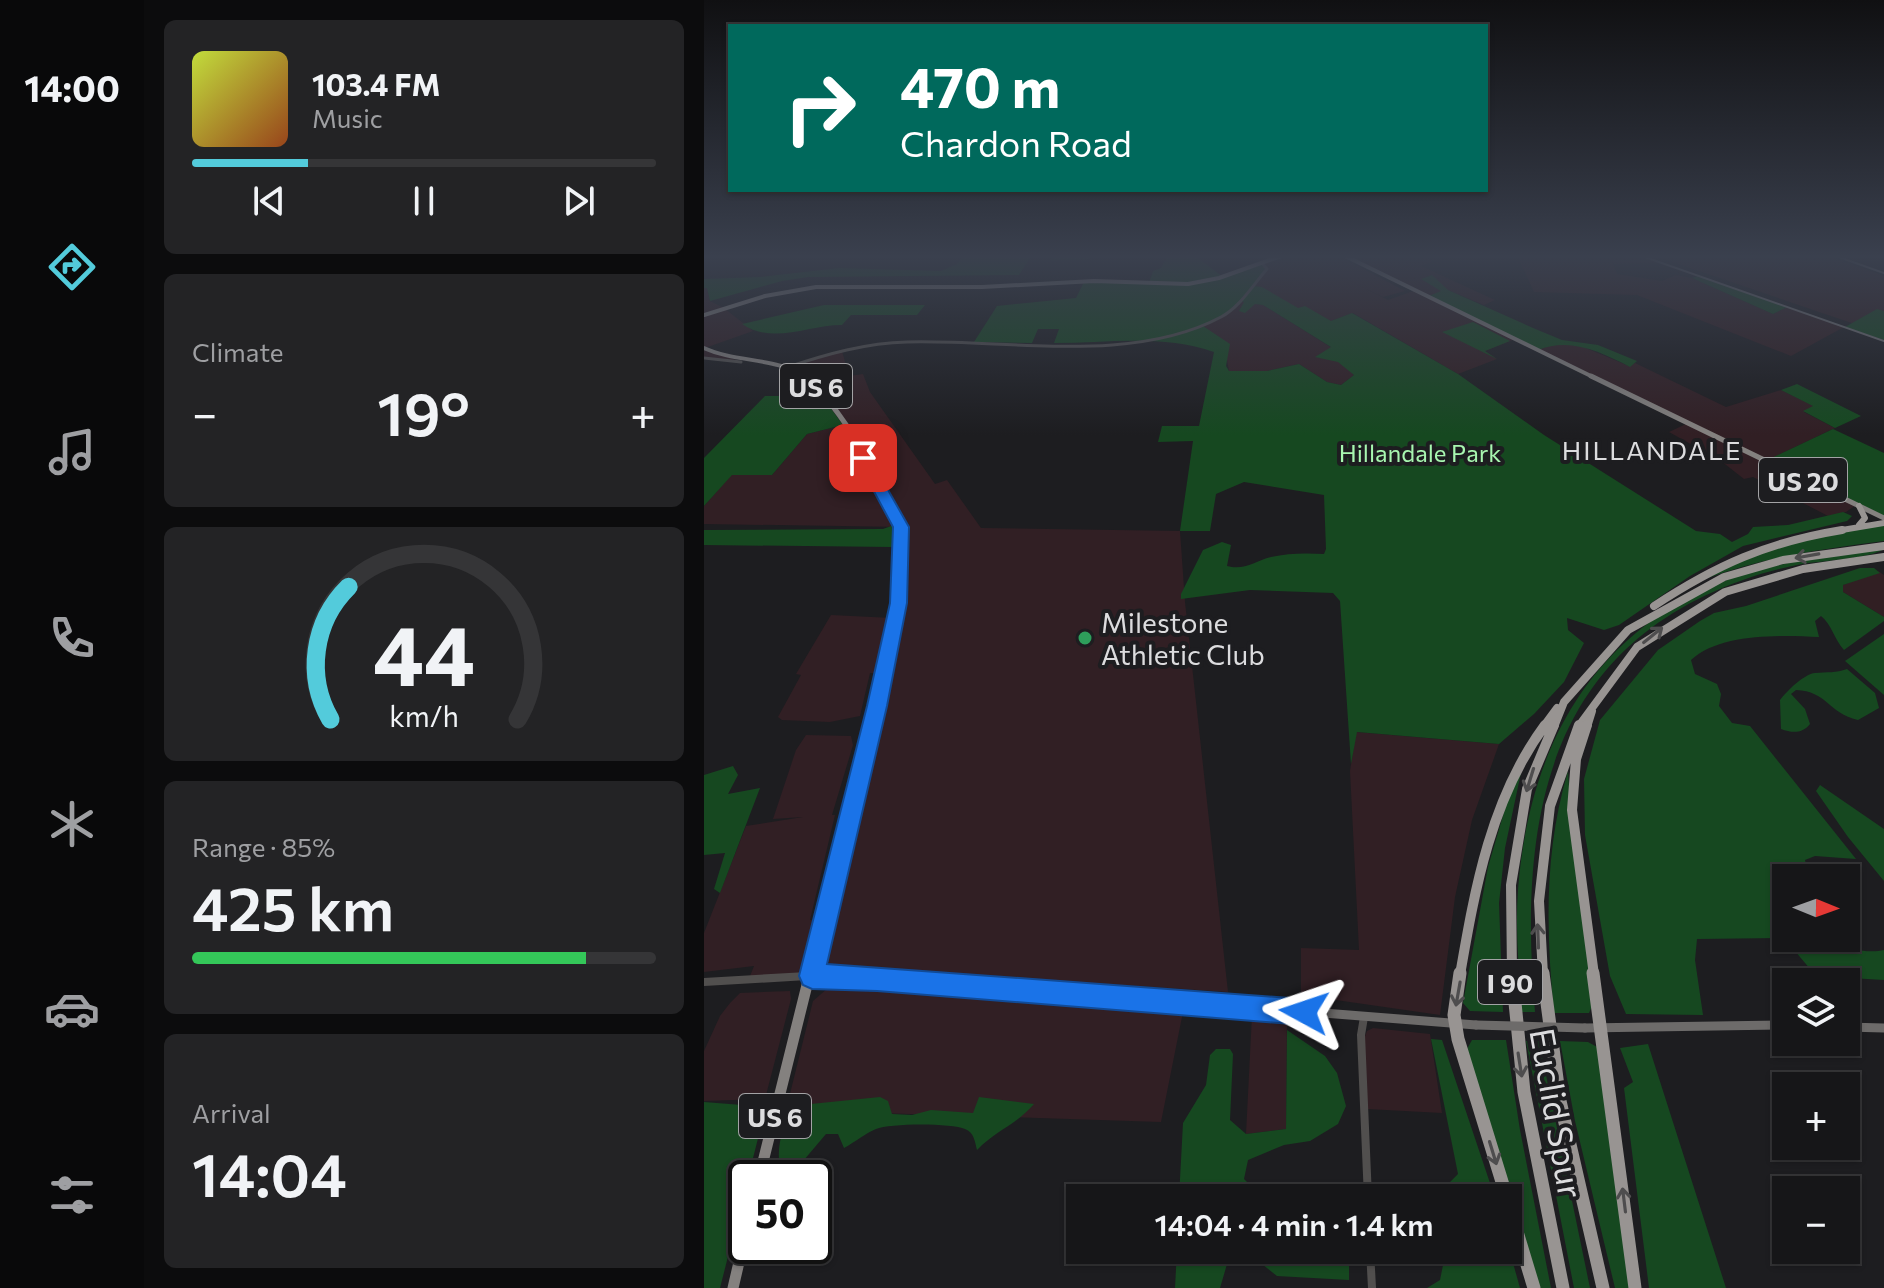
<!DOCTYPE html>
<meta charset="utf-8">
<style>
:root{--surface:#161618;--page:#232325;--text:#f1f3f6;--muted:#9e9fa2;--line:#353537;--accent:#53cbdb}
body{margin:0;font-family:Commissioner,sans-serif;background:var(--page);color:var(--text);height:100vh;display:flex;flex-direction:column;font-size:30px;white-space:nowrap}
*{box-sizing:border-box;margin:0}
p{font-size:26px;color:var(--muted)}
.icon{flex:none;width:44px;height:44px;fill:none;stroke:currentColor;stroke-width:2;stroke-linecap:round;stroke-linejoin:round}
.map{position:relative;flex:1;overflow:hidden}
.drawer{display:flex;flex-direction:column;gap:20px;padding:20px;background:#0c0c0d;width:560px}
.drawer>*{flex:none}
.hud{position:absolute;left:24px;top:24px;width:760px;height:168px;border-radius:0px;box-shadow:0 2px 6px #0004,0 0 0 2px var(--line);background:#00695c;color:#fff;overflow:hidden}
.needle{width:52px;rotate:91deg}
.fabs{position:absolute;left:1068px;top:864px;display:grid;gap:16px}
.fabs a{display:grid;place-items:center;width:88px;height:88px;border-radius:0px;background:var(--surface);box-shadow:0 2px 6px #0004,0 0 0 2px var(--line);font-size:40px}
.speed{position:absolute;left:24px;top:1160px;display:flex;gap:16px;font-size:40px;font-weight:700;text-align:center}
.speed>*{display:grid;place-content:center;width:104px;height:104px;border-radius:50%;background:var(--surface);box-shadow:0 2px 6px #0004,0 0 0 2px var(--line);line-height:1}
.speed .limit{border:4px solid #111;border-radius:12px;background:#fff;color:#111}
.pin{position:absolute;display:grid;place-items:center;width:68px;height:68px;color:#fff;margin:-34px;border-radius:16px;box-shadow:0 4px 12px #0006}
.me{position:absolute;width:88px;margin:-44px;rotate:275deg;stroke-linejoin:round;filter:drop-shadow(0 0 6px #0008)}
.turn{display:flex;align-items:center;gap:28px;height:168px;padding:0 40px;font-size:36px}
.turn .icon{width:104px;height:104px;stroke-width:2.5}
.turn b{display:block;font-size:56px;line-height:68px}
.big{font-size:60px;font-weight:600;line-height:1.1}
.drawer .widget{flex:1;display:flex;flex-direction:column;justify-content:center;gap:12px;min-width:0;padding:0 28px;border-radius:12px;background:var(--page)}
.drawer .dial{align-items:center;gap:0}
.dial svg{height:208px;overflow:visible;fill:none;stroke:var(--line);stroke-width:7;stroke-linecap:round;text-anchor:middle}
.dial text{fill:var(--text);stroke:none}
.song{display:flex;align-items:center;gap:24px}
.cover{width:96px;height:96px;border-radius:12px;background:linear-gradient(135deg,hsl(70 70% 55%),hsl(20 70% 35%))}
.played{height:8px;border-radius:4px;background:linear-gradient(90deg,var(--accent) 25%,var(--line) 25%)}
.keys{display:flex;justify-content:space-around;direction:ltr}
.heat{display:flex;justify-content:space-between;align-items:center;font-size:44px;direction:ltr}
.charge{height:12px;border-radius:6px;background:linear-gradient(90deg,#34c759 85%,var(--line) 0)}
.trip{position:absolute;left:362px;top:1184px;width:456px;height:80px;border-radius:0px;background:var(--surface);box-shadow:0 2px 6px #0004,0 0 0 2px var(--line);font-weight:600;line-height:80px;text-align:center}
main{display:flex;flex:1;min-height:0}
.dock{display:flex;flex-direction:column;width:144px;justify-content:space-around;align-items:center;background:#09090a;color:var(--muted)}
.dock .icon{width:56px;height:56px}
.dock .current{color:var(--accent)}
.dock b{font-size:36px;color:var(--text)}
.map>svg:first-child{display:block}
.commercial{fill:#311f24}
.industrial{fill:#311f23}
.green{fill:#164820;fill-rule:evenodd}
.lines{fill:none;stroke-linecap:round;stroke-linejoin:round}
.tertiary-far1{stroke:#514f4e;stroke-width:3}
.tertiary{stroke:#514f4e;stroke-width:8}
.secondary{stroke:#6d6b6a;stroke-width:9}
.primary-far4{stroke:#84817f;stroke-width:4}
.primary-far3{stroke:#84817f;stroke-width:5}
.primary-far2{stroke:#84817f;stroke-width:7}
.primary-far1{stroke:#84817f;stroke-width:9}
.primary{stroke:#84817f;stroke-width:11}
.motorway-far3{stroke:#989492;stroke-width:6}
.motorway-far2{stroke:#989492;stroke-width:8}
.motorway-far1{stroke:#989492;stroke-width:10}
.motorway{stroke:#989492;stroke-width:13}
.rail{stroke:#747476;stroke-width:2}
.secondary-bridge{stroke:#6d6b6a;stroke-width:9}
.oneway{stroke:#4e4d4e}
.route{fill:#1a73e8;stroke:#114b97;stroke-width:2}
.leisure-dot{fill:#2e9e5b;stroke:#1d1d20;stroke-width:3}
.labels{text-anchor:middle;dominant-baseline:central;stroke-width:8;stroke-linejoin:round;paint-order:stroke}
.far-park-label{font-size:24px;fill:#a8f6b0;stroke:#1d1d20}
.shield{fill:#1d1d20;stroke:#a3a3a5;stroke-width:2}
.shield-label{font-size:26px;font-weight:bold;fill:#dcdcde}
.far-neighbourhood-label{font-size:26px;letter-spacing:2px;fill:#dcdcde;stroke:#1d1d20}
.poi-label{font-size:28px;fill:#dcdcde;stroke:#1d1d20;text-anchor:start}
.near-street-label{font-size:34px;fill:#dcdcde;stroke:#1d1d20}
</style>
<main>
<nav class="dock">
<b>14:00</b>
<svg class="icon current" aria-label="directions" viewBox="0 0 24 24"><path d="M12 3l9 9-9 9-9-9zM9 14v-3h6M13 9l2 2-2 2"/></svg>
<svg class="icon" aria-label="music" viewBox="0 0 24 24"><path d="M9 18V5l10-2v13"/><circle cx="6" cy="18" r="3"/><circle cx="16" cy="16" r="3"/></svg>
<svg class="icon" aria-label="phone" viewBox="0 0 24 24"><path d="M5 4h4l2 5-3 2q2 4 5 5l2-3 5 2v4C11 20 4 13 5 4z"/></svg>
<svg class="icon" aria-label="climate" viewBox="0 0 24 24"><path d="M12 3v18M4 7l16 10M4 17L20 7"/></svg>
<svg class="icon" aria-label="car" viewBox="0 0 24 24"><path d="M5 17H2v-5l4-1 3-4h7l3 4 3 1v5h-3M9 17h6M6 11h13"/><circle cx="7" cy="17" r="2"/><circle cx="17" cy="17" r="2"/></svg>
<svg class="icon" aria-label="filters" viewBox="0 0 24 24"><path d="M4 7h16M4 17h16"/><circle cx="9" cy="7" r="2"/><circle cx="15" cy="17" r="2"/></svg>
</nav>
<section class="drawer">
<div class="widget">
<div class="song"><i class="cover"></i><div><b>103.4 FM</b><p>Music</p></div></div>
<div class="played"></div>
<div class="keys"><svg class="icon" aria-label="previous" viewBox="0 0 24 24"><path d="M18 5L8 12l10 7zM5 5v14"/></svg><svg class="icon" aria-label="pause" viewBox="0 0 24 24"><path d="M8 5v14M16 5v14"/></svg><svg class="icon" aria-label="next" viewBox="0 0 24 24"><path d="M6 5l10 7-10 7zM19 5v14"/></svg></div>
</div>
<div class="widget"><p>Climate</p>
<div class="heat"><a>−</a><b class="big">19°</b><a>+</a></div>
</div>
<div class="widget dial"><svg viewBox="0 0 100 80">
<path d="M14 69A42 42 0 1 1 86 69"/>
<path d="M14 69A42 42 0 0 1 21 18" stroke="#53cbdb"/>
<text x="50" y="56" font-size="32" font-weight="700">44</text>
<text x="50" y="72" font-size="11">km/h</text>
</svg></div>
<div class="widget"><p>Range · 85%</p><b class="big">425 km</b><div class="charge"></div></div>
<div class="widget"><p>Arrival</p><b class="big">14:04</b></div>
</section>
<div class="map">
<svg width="1180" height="1288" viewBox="0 0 1180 1288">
<rect width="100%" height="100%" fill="#1d1d20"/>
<!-- commercial -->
<path class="commercial" d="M 589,255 L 633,255 L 701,291 L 679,297 Z
M 639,255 L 721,255 L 728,262 L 717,266 L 791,300 L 780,305 L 744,290 L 725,296 Z
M 0,288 L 3,288 L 6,301 L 20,308 L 49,331 L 1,348 L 37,362 L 0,358 Z
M 536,301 L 559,305 L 628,348 L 650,375 L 637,385 L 623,382 L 595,364 L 563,371 L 525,371 L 523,360 L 498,326 Z
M 851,343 L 877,346 L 925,366 L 931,363 L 1022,407 L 1077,390 L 1110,406 L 1100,412 L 1131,428 L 1062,461 L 1152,505 L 1142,512 L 1124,516 L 1049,477 L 1040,479 L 1017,461 L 965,432 L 982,424 L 834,350 Z
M 138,351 L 145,376 L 159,374 L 166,392 L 231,484 L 243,480 L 277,528 L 476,531 L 481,602 L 524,992 L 128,966 L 120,958 L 170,747 L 202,582 L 200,527 L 0,524 L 0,506 L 28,474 L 68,475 L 103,434 L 139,425 L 109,383 L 84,367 Z
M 127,615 L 188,618 L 175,673 L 166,673 L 156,716 L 126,722 L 78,720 L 74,717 L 97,675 L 92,674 Z
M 652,732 L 795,744 L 768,820 L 751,897 L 736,1015 L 597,995 L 597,948 L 655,950 L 646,771 Z
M 102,735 L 147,736 L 149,745 L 128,815 L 131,815 L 106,920 L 119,919 L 105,975 L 46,976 L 50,966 L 0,972 L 0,933 L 42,826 L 99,817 L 69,819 L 92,750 Z
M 146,987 L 479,1012 L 457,1122 L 82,1110 L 109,1001 L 124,988 Z
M 86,991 L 87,999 L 61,1099 L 0,1101 L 0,1051 L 16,1016 L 26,1003 L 36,993 Z
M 548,1015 L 583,1020 L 582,1129 L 542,1134 Z
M 669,1028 L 726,1034 L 738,1113 L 663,1109 L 659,1041 L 663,1031 Z"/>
<!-- industrial -->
<path class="industrial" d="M 580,255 L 609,262 L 684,300 L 712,290 L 811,339 L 781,351 L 793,359 L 754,374 L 649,313 L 627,321 L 594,309 L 558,288 L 548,286 L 558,263 Z
M 813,255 L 935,255 L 959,263 L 909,264 L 913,274 L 958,281 L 972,275 L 988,278 L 1069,314 L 1083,307 L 1140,327 L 1087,356 L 933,295 L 830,292 Z
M 948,255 L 1122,255 L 1180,276 L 1180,334 Z
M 1174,571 L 1180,575 L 1180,617 L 1139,592 L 1139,585 Z"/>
<!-- green -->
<path class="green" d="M 260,255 L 387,255 L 385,259 L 346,261 L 348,258 L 326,258 L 315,275 L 104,277 L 78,281 L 6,301 L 3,288 L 0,288 L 0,279 L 56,277 L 135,268 L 237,271 L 253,264 Z
M 464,255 L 490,255 L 519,277 L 558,263 L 563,267 L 549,286 L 558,287 L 594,308 L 601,306 L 627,321 L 648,313 L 754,374 L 840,435 L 992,531 L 1016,534 L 1028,542 L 1044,534 L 1049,527 L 1084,525 L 1139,512 L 1148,516 L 1143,521 L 1039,546 L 986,576 L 915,625 L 900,630 L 863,618 L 864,630 L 880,643 L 860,682 L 830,714 L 795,744 L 653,732 L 647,764 L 636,601 L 629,593 L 546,590 L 477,599 L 477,594 L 499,550 L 518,542 L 527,545 L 523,566 C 540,571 551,561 567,557 C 584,553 602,553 620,554 L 622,549 L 620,495 L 540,482 L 512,494 L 506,531 L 476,531 L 489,441 L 454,442 L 458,426 L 495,426 L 510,352 C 460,334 402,343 350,343 L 355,329 L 334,329 L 328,343 L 270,342 L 293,306 L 372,298 L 380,282 L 445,283 L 449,271 L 457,268 ZM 536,301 L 540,302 L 535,311 L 541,313 L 551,304 L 559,305 L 627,347 L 611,357 L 634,362 L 650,375 L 637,385 L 623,382 L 595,364 L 563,371 L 525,371 L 522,366 L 526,344 L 499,326 L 519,316 Z
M 728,275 L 744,290 L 829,328 L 858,340 L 894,345 L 933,361 L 926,367 C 897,352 866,337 834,350 L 725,296 L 737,291 L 717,279 Z
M 994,276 L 1083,307 L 1069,314 L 988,278 Z
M 120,305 L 221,305 L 213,315 L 147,315 L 138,325 C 104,325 69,345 38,324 Z
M 1173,309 L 1180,311 L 1180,340 L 1141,327 Z
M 769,322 L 806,341 L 781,351 L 793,359 L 738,332 Z
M 104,377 L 139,425 L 103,434 L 68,475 L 28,475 L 0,506 L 0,458 L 61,396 L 86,396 Z
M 1093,384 L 1157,416 L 1131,428 L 1099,411 L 1109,406 L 1077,390 Z
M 1129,429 L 1180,453 L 1180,517 L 1061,461 Z
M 1180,524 L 1180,541 C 1118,549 1060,557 1001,579 L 1070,544 Z
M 190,525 L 188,547 L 0,545 L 0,530 L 179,529 Z
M 1180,549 C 1168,558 1117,561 1098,564 C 1078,568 1058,573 1039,580 C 839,651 815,826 831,1012 L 818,1012 C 815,971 811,931 814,890 C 825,743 892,625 1037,575 C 1083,560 1132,556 1180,549 Z
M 1156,568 L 1170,568 L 1176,573 L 1139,585 L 1139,592 L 1180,617 L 1180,621 L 1140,650 C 1130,639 1128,625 1117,616 L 1111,621 L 1115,637 C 1077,635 1016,633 987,660 L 991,674 L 1013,684 L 1017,694 L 1015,706 L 1028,723 L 1046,726 L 1152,859 L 1111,856 L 1101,860 L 1105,878 L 1082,878 L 1082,938 L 1128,938 C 1140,949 1165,954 1180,950 L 1180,980 L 1112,976 L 1080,938 L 993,939 L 991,960 L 999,1015 L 922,1014 L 906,976 L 881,835 L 880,779 L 896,720 L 954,650 L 996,621 L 1010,613 L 1042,606 Z
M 1180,634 L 1180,695 L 1141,661 Z
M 1143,669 L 1171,693 L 1175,708 L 1154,720 C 1124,713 1123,691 1092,690 L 1087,694 L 1101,709 L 1106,724 C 1098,734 1088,733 1077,729 L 1076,700 C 1083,691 1100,674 1111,673 C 1123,672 1132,673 1143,669 Z
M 29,766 L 34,775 L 24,794 L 56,788 L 16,893 L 10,889 L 21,853 L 0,855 L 0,775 Z
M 818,768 L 801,848 L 795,903 L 799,1012 L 766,1011 L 759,1003 L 784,867 L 810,778 Z
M 864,771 L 869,845 L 889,1004 L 885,1013 L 850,1013 C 842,930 840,852 864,771 Z
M 1116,785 L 1180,829 L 1180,881 L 1144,837 L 1112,791 Z
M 583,1030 L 621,1056 L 633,1073 L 642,1106 L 634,1124 L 606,1141 L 580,1145 L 544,1160 L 540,1179 L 559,1198 L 475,1198 L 479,1123 L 502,1085 L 506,1055 L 512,1049 L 526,1049 L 529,1054 L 526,1120 L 542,1134 L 582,1129 Z
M 727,1039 L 738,1040 L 791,1198 L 745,1198 L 743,1185 L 754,1174 Z
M 768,1040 L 802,1040 L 816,1130 L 847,1288 L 836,1288 L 763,1049 Z
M 822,1041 L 835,1041 L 886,1288 L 870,1288 Z
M 856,1041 L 884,1042 L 895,1048 L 926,1288 L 911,1288 L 871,1121 Z
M 944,1044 L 1022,1288 L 945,1288 L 920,1088 L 929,1082 L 916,1048 Z
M 176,1097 L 184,1101 L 188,1114 L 208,1115 L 227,1110 L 269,1113 L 275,1097 L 330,1104 C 312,1125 292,1130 273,1150 C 271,1142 270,1132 261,1129 C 248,1123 186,1123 172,1129 C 162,1133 151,1142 140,1148 L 134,1134 L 122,1134 L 94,1167 L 79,1175 C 69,1155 79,1126 87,1106 Z
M 0,1102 L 62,1107 L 16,1288 L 0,1288 Z
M 804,1245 L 816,1288 L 723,1288 L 736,1280 L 742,1250 L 804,1250 Z
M 473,1250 L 645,1250 L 645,1280 L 573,1276 L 544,1253 L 526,1254 L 516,1288 L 471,1288 Z"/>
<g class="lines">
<!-- tertiary-far1 -->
<path class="tertiary-far1" d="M 0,358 L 37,362
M 84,367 C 123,354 162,343 203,342 C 301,339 427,365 517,317 C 536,307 549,285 563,269 L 558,263"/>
<!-- tertiary -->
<path class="tertiary" d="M 0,982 L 103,976
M 660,1017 L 657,1035 L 664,1198
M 666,1250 L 668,1288"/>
<!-- secondary -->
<path class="secondary" d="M 108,976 L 173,978 L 772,1025
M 1142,1027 L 1180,1028
M 881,1028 L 1082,1025"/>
<!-- primary-far4 -->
<path class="primary-far4" d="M 639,255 L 891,378
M 0,315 L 61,296 L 112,287 L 278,287 L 390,281 L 484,284 L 515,278 L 580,255
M 0,348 C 33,363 73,357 104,378"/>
<!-- primary-far3 -->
<path class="primary-far3" d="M 101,376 C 133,403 188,491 197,532
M 887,376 L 1180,518"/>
<!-- primary-far2 -->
<path class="primary-far2" d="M 168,727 C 185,662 201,597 197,530"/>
<!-- primary-far1 -->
<path class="primary-far1" d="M 106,975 L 168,725"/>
<!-- primary -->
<path class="primary" d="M 55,1178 L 106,973
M 29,1288 L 42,1232"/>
<!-- motorway-far3 -->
<path class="motorway-far3" d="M 1155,506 L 1161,518 L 1155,525
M 1126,532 L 1180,523"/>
<!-- motorway-far2 -->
<path class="motorway-far2" d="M 950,606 C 1012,565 1064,542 1138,530
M 839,727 L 853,708
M 850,727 L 860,702 L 924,630 L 1020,577 L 1079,560 L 1180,546
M 874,727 L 933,647 L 1021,592 L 1099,569 L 1180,557
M 883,727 L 888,711"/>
<!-- motorway-far1 -->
<path class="motorway-far1" d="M 883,725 L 872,759 L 868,810 L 890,975
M 756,975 C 771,888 787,798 841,725
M 808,975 L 807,885 L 823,789 L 850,725
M 839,975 L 835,901 L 846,806 L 875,725"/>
<!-- motorway -->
<path class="motorway" d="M 756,973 L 750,1015 L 754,1039 L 803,1198
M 808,973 L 820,1092 L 859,1288
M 839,973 L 856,1101 L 899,1288
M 889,973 L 931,1288
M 804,1202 L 830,1288"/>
<!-- rail -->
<path class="rail" d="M 935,255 L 1180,341
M 1129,255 L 1180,273"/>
<!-- secondary-bridge -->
<path class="secondary-bridge" d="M 772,1025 L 881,1028"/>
</g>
<!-- one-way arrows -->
<defs><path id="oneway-shaft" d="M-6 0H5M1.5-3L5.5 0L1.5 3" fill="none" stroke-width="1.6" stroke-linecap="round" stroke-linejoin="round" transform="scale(2)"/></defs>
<g class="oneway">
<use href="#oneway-shaft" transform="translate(1103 556) rotate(170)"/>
<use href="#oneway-shaft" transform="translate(949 635) rotate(-39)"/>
<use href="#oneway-shaft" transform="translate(826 780) rotate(107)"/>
<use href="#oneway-shaft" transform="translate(834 936) rotate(-92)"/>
<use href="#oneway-shaft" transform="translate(754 994) rotate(100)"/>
<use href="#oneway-shaft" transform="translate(816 1065) rotate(81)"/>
<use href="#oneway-shaft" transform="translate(789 1153) rotate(73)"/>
<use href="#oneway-shaft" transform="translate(920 1200) rotate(-97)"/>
</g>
<!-- sky -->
<linearGradient id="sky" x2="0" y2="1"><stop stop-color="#101012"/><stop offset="0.59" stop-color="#3a404e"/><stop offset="1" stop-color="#3a404e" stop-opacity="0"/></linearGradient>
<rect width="1180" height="435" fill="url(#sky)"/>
<!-- route -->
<path class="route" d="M 159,454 L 166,458 L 205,527 L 203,603 L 183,706 L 123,964 L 600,999 L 609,1003 L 613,1012 L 609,1021 L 600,1025 L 173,991 L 108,989 L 99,985 L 95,976 L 163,706 L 186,603 L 189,527 L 152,458 Z"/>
<!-- markers -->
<circle class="leisure-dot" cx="381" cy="638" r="8"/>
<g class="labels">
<!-- far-park labels -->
<g class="far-park-label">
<text x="716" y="452">Hillandale Park</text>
</g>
<!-- shield labels -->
<g class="shield">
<rect x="76" y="364" width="72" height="44" rx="6"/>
<rect x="1055" y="458" width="88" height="44" rx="6"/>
<rect x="774" y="960" width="64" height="44" rx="6"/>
<rect x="35" y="1094" width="72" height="44" rx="6"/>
</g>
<g class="shield-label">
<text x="112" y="386">US 6</text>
<text x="1099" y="480">US 20</text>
<text x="806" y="982">I 90</text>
<text x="71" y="1116">US 6</text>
</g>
<!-- far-neighbourhood labels -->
<g class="far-neighbourhood-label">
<text x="948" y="449">HILLANDALE</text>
</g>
<!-- poi labels -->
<g class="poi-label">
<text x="397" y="622">Milestone<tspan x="397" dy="32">Athletic Club</tspan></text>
</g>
<!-- near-street labels -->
<g class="near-street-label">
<text transform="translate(854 1113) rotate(80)">Euclid Spur</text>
</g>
</g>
</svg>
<div class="fabs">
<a><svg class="needle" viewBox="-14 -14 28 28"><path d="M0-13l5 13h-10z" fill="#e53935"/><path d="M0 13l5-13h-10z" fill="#9e9fa2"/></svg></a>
<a><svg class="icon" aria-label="layers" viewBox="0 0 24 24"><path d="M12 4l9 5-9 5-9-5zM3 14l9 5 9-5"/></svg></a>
<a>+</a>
<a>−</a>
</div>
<div class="speed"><div class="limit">50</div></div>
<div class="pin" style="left:159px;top:458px;background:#d93025"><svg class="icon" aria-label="arrive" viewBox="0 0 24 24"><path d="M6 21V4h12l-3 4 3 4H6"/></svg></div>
<svg class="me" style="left:600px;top:1012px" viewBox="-20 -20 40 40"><path d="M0-17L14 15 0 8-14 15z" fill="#1a73e8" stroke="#fff" stroke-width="4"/></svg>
<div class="trip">14:04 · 4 min · 1.4 km</div>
<div class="hud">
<div class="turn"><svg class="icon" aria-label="right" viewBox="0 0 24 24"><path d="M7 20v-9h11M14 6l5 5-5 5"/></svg><div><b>470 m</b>Chardon Road</div></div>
</div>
</div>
</main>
